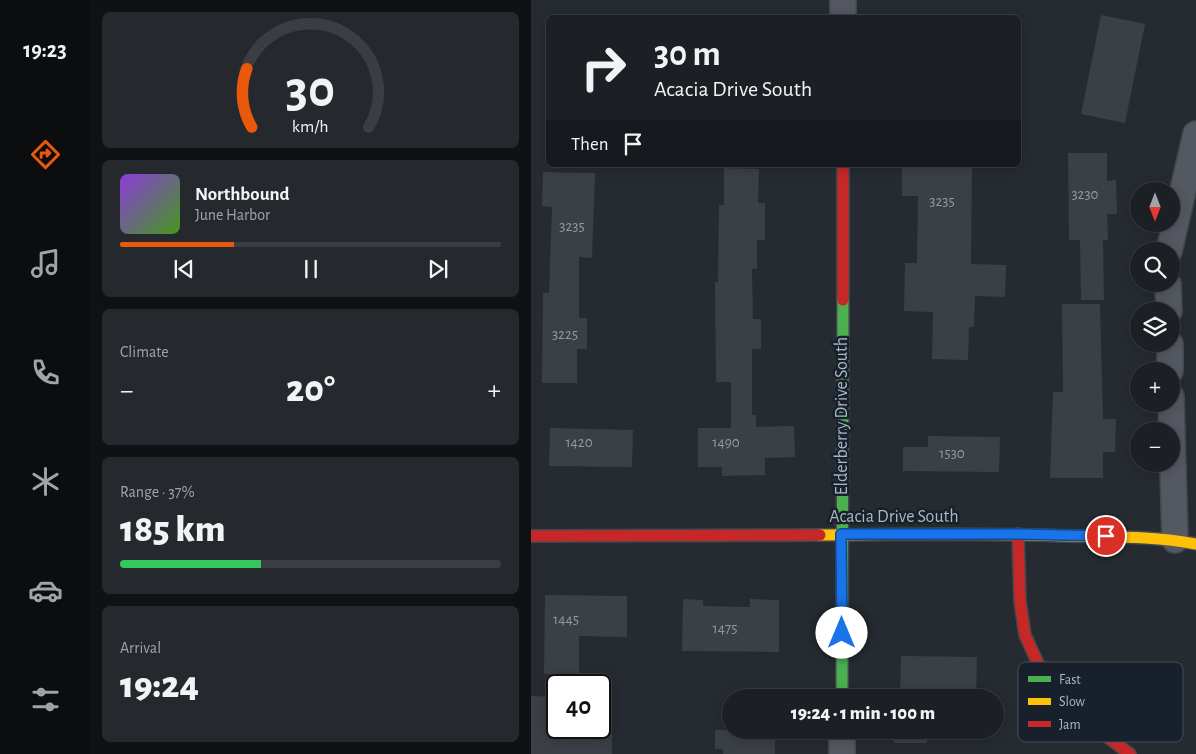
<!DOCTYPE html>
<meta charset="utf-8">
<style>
:root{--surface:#1c2025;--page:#25282d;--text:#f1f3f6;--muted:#a0a3a7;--line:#3a3e42;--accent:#ea580c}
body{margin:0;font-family:"Alegreya Sans",sans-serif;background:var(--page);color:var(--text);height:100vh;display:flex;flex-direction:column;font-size:19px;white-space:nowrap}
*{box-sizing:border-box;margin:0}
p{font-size:16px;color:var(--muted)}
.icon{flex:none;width:28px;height:28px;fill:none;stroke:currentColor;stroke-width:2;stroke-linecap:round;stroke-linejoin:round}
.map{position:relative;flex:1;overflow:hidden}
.sheet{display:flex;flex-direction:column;gap:12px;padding:12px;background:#0f1214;width:441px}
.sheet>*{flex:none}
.banner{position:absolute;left:15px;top:15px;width:475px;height:152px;border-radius:8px;box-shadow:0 2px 12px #0003,0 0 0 1px var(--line);background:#1c2025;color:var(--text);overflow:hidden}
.needle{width:32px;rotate:180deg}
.buttons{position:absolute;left:599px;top:182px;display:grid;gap:10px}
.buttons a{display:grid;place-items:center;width:50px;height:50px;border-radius:50%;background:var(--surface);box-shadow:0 2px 12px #0003,0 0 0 1px var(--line);font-size:25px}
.speed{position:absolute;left:15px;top:674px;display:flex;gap:10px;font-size:25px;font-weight:700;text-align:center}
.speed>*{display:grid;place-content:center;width:65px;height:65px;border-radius:50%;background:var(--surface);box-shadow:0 2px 12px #0003,0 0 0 1px var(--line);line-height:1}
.speed .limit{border:2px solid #111;border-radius:8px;background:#fff;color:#111}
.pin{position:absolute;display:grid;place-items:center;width:42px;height:42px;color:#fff;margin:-21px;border:2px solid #fff;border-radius:50%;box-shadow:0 1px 5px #0007}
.me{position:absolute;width:55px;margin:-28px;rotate:0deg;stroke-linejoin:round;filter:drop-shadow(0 0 4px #0008)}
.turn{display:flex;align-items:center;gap:18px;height:105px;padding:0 25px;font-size:22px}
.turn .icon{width:65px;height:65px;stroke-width:2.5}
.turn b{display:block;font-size:35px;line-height:42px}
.then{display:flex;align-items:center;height:48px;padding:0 25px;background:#0003;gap:10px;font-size:19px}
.big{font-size:38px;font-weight:800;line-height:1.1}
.sheet .widget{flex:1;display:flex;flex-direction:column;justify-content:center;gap:8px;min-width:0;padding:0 18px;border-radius:8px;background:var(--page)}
.sheet .dial{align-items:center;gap:0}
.dial svg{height:130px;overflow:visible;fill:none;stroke:var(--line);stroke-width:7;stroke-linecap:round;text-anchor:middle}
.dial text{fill:var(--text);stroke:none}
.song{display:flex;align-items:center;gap:15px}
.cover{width:60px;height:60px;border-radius:8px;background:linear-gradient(135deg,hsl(270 70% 55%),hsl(100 70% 35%))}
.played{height:5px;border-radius:2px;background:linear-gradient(90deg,var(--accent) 30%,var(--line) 30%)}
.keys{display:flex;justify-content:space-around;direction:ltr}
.heat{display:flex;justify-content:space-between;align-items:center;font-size:28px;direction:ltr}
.charge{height:8px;border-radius:4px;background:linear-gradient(90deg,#34c759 37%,var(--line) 0)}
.trip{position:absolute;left:191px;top:689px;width:282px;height:50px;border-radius:25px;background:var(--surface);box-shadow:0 2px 12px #0003,0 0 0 1px var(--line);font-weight:800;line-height:50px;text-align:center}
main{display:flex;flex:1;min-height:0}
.menu{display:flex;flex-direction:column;width:90px;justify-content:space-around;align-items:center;background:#0b0d0f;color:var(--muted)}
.menu .icon{width:35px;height:35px}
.menu .current{color:var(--accent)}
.menu b{font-size:22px;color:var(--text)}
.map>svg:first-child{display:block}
.building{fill:#3b4046}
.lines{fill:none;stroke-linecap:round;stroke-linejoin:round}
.street-casing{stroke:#43484d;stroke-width:28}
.fast-casing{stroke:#43484d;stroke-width:14}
.slow-casing{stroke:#43484d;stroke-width:14}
.jam-casing{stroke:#43484d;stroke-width:14}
.street{stroke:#545860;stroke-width:25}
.fast{stroke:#4caf50;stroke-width:11}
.slow{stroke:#ffc107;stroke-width:11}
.jam{stroke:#c62828;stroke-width:11}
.route-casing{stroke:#114b97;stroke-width:12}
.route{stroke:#1a73e8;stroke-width:9}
.labels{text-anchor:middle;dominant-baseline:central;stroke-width:5;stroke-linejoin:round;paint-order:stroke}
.number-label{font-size:15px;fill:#9099a4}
.street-label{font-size:18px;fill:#acb7c4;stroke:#18212b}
.key{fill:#18212b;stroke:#444e59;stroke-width:1}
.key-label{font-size:14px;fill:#acb7c4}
</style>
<main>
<nav class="menu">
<b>19:23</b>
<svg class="icon current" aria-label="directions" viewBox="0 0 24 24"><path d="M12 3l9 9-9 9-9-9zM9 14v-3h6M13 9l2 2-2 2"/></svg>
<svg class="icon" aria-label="music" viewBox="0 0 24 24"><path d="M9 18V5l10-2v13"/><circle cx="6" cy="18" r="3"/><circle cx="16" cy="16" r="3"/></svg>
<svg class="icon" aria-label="phone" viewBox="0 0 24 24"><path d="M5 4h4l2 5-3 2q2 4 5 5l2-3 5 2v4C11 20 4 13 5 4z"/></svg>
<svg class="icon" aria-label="climate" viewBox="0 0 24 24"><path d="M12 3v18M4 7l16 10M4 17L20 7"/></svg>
<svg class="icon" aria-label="car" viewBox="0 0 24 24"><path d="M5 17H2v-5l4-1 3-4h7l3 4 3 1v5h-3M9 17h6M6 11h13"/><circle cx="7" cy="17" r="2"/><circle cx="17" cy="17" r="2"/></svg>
<svg class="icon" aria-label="filters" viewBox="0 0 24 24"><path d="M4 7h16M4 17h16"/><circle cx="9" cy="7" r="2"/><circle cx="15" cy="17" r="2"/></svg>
</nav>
<section class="sheet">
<div class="widget dial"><svg viewBox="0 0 100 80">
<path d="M14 69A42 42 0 1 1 86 69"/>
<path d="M14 69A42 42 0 0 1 11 33" stroke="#ea580c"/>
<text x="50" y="56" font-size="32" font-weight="700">30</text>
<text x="50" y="72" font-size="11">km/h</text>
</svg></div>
<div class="widget">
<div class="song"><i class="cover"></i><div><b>Northbound</b><p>June Harbor</p></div></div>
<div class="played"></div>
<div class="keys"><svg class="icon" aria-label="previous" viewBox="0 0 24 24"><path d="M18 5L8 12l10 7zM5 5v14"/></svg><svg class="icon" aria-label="pause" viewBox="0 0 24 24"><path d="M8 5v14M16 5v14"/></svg><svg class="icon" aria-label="next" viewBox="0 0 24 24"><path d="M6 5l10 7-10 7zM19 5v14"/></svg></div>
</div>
<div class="widget"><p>Climate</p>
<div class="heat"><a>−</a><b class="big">20°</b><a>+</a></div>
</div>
<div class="widget"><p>Range · 37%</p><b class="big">185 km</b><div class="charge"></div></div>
<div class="widget"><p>Arrival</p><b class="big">19:24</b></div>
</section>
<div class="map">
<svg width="665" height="754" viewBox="0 0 665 754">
<rect width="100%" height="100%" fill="#252b31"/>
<!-- building -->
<path class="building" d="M 570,15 L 614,24 L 594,123 L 550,114 Z
M 537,153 L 576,153 L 576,181 L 585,180 L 586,214 L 576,214 L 577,240 L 572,240 L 573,300 L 550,300 L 549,240 L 538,240 Z
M 371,165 L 441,165 L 440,264 L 475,265 L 474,297 L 444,296 L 443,327 L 438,327 L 437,360 L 401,359 L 402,312 L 373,311 L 374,263 L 386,263 L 387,196 L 371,196 Z
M 193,168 L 228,169 L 227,203 L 234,203 L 234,240 L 226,240 L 226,269 L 221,269 L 222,319 L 230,319 L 230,349 L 221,349 L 221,415 L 225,415 L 225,427 L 263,426 L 264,457 L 234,458 L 234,475 L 191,476 L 191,467 L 167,467 L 167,428 L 200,428 L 200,382 L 185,382 L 184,282 L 187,282 L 188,205 L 193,205 Z
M 12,172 L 64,173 L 61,258 L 48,257 L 48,318 L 56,318 L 56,349 L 46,349 L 46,383 L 11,383 L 12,293 L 18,293 L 21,207 L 11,206 Z
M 531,304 L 569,304 L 572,419 L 585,419 L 584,452 L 572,452 L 572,478 L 519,478 L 522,392 L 532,392 Z
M 19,428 L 102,430 L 101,467 L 18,466 Z
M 397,436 L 469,437 L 468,472 L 372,471 L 372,447 L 397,447 Z
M 14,595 L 96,596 L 96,637 L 48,636 L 48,674 L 13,674 Z
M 152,599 L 172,600 L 172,606 L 219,607 L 219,599 L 248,600 L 248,652 L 151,651 Z
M 370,656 L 446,657 L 445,698 L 364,698 L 364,696 L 369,696 Z
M 0,696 L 26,697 L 26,728 L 33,728 L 33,733 L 81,734 L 81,754 L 0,754 Z
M 184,730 L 244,730 L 244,754 L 192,754 L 192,749 L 184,749 Z
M 363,730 L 397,730 L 396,743 L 363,743 Z"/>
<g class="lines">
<!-- street casing -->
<g class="street-casing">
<path id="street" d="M 312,18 L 312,0
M 638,251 L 665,134
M 637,284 L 638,311
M 639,344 L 639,371
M 640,397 L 644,540
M 311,730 L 311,754"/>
</g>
<!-- fast casing -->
<g class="fast-casing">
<path id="fast" d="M 311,698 L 312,300"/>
</g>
<!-- slow casing -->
<g class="slow-casing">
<path id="slow" d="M 289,535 C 373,534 457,533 540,536 C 582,537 624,536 665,544"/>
</g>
<!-- jam casing -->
<g class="jam-casing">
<path id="jam" d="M 312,300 L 312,165
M 487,534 L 489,601 L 494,635 L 522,696 L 599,754
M 0,536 L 289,535"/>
</g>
<!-- street -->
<use href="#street" class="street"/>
<!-- fast -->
<use href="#fast" class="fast"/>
<!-- slow -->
<use href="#slow" class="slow"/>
<!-- jam -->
<use href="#jam" class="jam"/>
</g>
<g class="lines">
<!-- route casing -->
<g class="route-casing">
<path id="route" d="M 311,633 L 310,534 L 487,534 L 575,536"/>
</g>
<!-- route -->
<use href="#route" class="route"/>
</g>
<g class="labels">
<!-- number labels -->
<g class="number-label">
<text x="554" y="194">3230</text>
<text x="411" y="201">3235</text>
<text x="41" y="226">3235</text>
<text x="34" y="334">3225</text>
<text x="48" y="442">1420</text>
<text x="195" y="442">1490</text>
<text x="421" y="453">1530</text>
<text x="35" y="619">1445</text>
<text x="194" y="628">1475</text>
</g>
<!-- street labels -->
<g class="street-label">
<text transform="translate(311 416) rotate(-90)">Elderberry Drive South</text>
<text x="363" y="517">Acacia Drive South</text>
</g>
</g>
<!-- legend -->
<rect x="487" y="662" width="165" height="80" rx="8" class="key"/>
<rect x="497" y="676" width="23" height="6" fill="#4caf50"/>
<rect x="497" y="698" width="23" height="7" fill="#ffc107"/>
<rect x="497" y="721" width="23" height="6" fill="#c62828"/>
<g class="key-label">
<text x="528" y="684">Fast</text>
<text x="528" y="706">Slow</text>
<text x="528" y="729">Jam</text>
</g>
</svg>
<div class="buttons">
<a><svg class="needle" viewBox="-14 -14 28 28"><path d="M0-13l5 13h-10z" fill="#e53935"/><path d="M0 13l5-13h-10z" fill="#a0a3a7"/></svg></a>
<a><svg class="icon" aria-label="search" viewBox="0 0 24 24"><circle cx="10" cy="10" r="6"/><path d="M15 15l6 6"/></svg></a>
<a><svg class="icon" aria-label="layers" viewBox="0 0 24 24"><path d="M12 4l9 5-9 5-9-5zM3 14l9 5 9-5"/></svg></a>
<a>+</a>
<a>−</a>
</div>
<div class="speed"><div class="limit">40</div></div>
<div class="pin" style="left:575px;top:536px;background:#d93025"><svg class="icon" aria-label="arrive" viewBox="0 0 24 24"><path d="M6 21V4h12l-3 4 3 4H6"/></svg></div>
<svg class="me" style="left:311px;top:633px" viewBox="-20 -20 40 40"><circle r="19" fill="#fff"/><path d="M0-13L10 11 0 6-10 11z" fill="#1a73e8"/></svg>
<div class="trip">19:24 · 1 min · 100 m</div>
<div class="banner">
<div class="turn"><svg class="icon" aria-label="right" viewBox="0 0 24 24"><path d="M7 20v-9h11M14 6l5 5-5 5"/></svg><div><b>30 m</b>Acacia Drive South</div></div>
<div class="then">Then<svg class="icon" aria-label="arrive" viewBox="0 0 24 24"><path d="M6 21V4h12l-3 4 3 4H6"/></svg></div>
</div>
</div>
</main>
